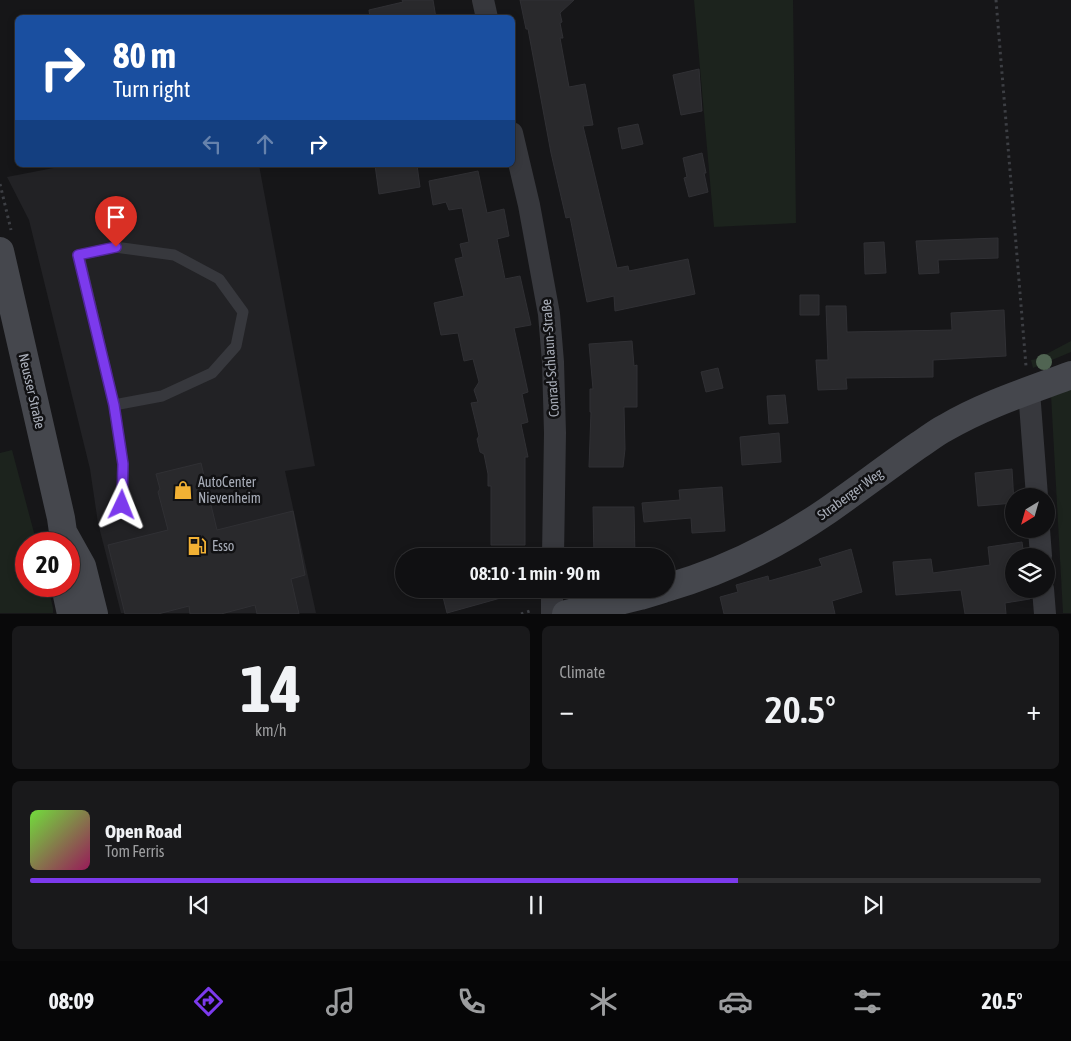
<!DOCTYPE html>
<meta charset="utf-8">
<style>
:root{--surface:#101012;--page:#19191b;--text:#f1f3f6;--muted:#9c9d9f;--line:#303032;--accent:#7c3aed}
body{margin:0;font-family:"Asap Condensed",sans-serif;background:var(--page);color:var(--text);height:100vh;display:flex;flex-direction:column;font-size:19px;white-space:nowrap}
*{box-sizing:border-box;margin:0}
p{font-size:16px;color:var(--muted)}
.icon{flex:none;width:28px;height:28px;fill:none;stroke:currentColor;stroke-width:2;stroke-linecap:round;stroke-linejoin:round}
.map{position:relative;height:614px;overflow:hidden}
.sheet{display:flex;flex-direction:column;gap:12px;padding:12px;background:#09090a;flex:1}
.sheet>*{flex:none}
.top-card{position:absolute;left:15px;top:15px;width:500px;height:152px;border-radius:8px;box-shadow:0 2px 8px #0003,0 0 0 1px var(--line);background:#1a4fa0;color:#fff;overflow:hidden}
.needle{width:32px;rotate:217deg}
.fabs{position:absolute;left:1005px;top:488px;display:grid;gap:10px}
.fabs a{display:grid;place-items:center;width:50px;height:50px;border-radius:50%;background:var(--surface);box-shadow:0 2px 8px #0003,0 0 0 1px var(--line);font-size:25px}
.speed{position:absolute;left:15px;top:532px;display:flex;gap:10px;font-size:25px;font-weight:700;text-align:center}
.speed>*{display:grid;place-content:center;width:65px;height:65px;border-radius:50%;background:var(--surface);box-shadow:0 2px 8px #0003,0 0 0 1px var(--line);line-height:1}
.speed .limit{border:8px solid #d22;background:#fff;color:#111}
.pin{position:absolute;display:grid;place-items:center;width:42px;height:42px;color:#fff;margin:-51px -21px;border-radius:50% 50% 50% 0;rotate:-45deg;box-shadow:0 0 5px #0007}
.pin .icon{rotate:45deg}
.me{position:absolute;width:55px;margin:-28px;rotate:2deg;stroke-linejoin:round;filter:drop-shadow(0 0 4px #0008)}
.turn{display:flex;align-items:center;gap:18px;height:105px;padding:0 15px;font-size:22px}
.turn .icon{width:65px;height:65px;stroke-width:2.5}
.turn b{display:block;font-size:35px;line-height:42px}
.lanes{display:flex;align-items:center;height:48px;padding:0 15px;background:#0003;justify-content:center;gap:25px;direction:ltr}
.lanes .off{opacity:.35}
.big{font-size:38px;font-weight:600;line-height:1.1}
.sheet .tile{flex:1;display:flex;flex-direction:column;justify-content:center;gap:8px;min-width:0;padding:0 18px;border-radius:8px;background:var(--page)}
.sheet .dial{align-items:center;gap:0}
.dial b{font-size:65px;line-height:1}
.song{display:flex;align-items:center;gap:15px}
.cover{width:60px;height:60px;border-radius:8px;background:linear-gradient(135deg,hsl(100 70% 55%),hsl(330 70% 35%))}
.played{height:5px;border-radius:2px;background:linear-gradient(90deg,var(--accent) 70%,var(--line) 70%)}
.keys{display:flex;justify-content:space-around;direction:ltr}
.heat{display:flex;justify-content:space-between;align-items:center;font-size:28px;direction:ltr}
.sheet .tiles{flex:1;display:grid;gap:12px;grid-template-columns:1fr 1fr}
.tile:last-child{grid-column:span 2}
.trip{position:absolute;left:395px;top:548px;width:280px;height:50px;border-radius:25px;background:var(--surface);box-shadow:0 2px 8px #0003,0 0 0 1px var(--line);font-weight:600;line-height:50px;text-align:center}
.menu{display:flex;height:80px;justify-content:space-around;align-items:center;background:#060607;color:var(--muted)}
.menu .icon{width:35px;height:35px}
.menu .selected{color:var(--accent)}
.menu b{font-size:22px;color:var(--text)}
.map>svg:first-child{display:block}
.built{fill:#222225}
.green{fill:#1c231d}
.building{fill:#29292c;stroke:#303034}
.lines{fill:none;stroke-linecap:round;stroke-linejoin:round}
.path{stroke:#3d3f44;stroke-width:3;stroke-dasharray:2.5 4;stroke-linecap:butt}
.lane{stroke:#37383d;stroke-width:11}
.street{stroke:#37383d;stroke-width:22}
.secondary{stroke:#45474d;stroke-width:28}
.tree{fill:#506452}
.route-casing{stroke:#51269a;stroke-width:12}
.route{stroke:#7c3aed;stroke-width:9}
.labels{text-anchor:middle;dominant-baseline:central;stroke-width:5;stroke-linejoin:round;paint-order:stroke}
.street-label{font-size:14px;fill:#a8adb8;stroke:#111113}
.poi-label{font-size:14px;fill:#a8adb8;stroke:#111113;text-anchor:start}
</style>
<div class="map">
<svg width="1071" height="614" viewBox="0 0 1071 614">
<rect width="100%" height="100%" fill="#161618"/>
<!-- built -->
<path class="built" d="M 69,165 L 259,165 L 315,466 L 285,471 L 316,613 L 121,613 L 98,523 L 90,469 L 29,220 L 7,177 Z"/>
<!-- green -->
<path class="green" d="M 694,0 L 793,0 L 796,223 L 714,227 Z
M 1071,341 L 1071,352 L 1033,368 L 1031,360 L 1037,359 Z
M 1071,386 L 1071,613 L 1063,613 L 1051,395 Z
M 12,450 L 37,544 L 26,544 L 26,586 L 48,586 L 53,608 L 53,613 L 0,613 L 0,453 Z"/>
<!-- building -->
<path class="building" d="M 402,0 L 433,0 L 436,18 L 370,18 L 369,10 L 403,2 Z
M 520,0 L 574,0 L 560,13 L 562,22 L 560,23 L 563,38 L 560,38 L 569,87 L 585,84 L 593,125 L 583,126 L 617,268 L 628,266 L 629,271 L 688,259 L 695,294 L 615,311 L 614,296 L 587,302 L 570,217 L 566,218 L 551,153 L 528,29 L 526,29 Z
M 699,69 L 702,111 L 681,115 L 673,75 Z
M 638,124 L 643,144 L 622,149 L 618,128 Z
M 702,153 L 706,173 L 704,173 L 708,192 L 689,197 L 684,178 L 687,177 L 683,158 Z
M 375,165 L 417,165 L 420,187 L 379,194 Z
M 478,171 L 487,213 L 504,209 L 509,236 L 497,239 L 505,279 L 520,276 L 531,325 L 514,328 L 528,392 L 522,394 L 528,422 L 521,424 L 528,457 L 525,457 L 525,545 L 491,545 L 491,486 L 488,486 L 488,474 L 484,454 L 480,452 L 477,439 L 479,436 L 471,403 L 478,402 L 474,390 L 479,382 L 473,359 L 464,361 L 458,333 L 441,335 L 434,303 L 464,296 L 455,259 L 463,257 L 460,244 L 469,242 L 462,208 L 449,210 L 446,202 L 433,205 L 429,181 Z
M 998,238 L 998,258 L 938,260 L 939,273 L 919,274 L 916,241 Z
M 884,242 L 886,273 L 865,274 L 864,243 Z
M 800,295 L 819,295 L 819,315 L 800,315 Z
M 826,306 L 846,306 L 847,332 L 952,330 L 951,313 L 1004,310 L 1006,356 L 933,360 L 933,377 L 846,378 L 847,389 L 818,390 L 816,360 L 828,360 Z
M 632,341 L 634,366 L 637,365 L 637,407 L 624,407 L 625,449 L 623,467 L 589,467 L 591,412 L 590,412 L 590,389 L 593,389 L 589,344 Z
M 718,368 L 723,388 L 706,392 L 701,372 Z
M 785,395 L 788,423 L 769,424 L 767,396 Z
M 779,433 L 781,462 L 742,465 L 740,437 Z
M 201,463 L 217,530 L 293,511 L 305,575 L 291,579 L 299,614 L 257,614 L 255,605 L 221,614 L 190,614 L 189,606 L 158,614 L 125,614 L 108,545 L 168,530 L 158,492 L 160,489 L 156,474 Z
M 1012,469 L 1014,503 L 978,506 L 975,473 Z
M 722,487 L 725,531 L 692,533 L 691,518 L 644,522 L 642,503 L 680,500 L 679,490 Z
M 593,507 L 634,507 L 635,556 L 594,556 Z
M 1022,542 L 1024,556 L 1014,556 L 1014,589 L 1028,589 L 1030,599 L 1005,603 L 1006,614 L 965,614 L 961,590 L 896,595 L 893,562 L 931,559 L 933,573 L 990,565 L 988,547 Z
M 851,549 L 862,592 L 832,601 L 835,614 L 724,614 L 720,597 L 738,592 L 736,585 L 768,576 L 769,581 L 822,566 L 819,559 Z
M 441,589 L 515,589 L 515,594 L 447,613 Z"/>
<g class="lines">
<!-- path -->
<path class="path" d="M 996,0 L 1026,366
M 0,184 L 11,230
M 521,614 L 530,611"/>
<!-- lane -->
<path class="lane" d="M 114,405 L 162,396 L 212,373 L 236,346 L 243,312 L 219,279 L 174,255 L 115,247 L 79,255 L 114,405 L 123,464 L 122,505"/>
<!-- street -->
<path class="street" d="M 483,0 L 487,18
M 512,133 L 529,205 L 549,314 L 553,362 L 555,433 L 553,556
M 1029,391 L 1037,496
M 1039,529 L 1041,556
M 1043,589 L 1045,614
M 552,614 L 552,589"/>
<!-- secondary -->
<path class="secondary" d="M 0,251 L 61,518 L 63,532 L 62,544
M 63,532 L 82,566 L 94,614
M 65,586 L 71,614
M 666,588 C 725,571 776,546 827,511 C 857,490 886,468 916,447 C 926,441 935,433 945,428 C 984,405 1028,391 1071,375
M 566,614 L 640,596 L 663,589"/>
</g>
<!-- trees -->
<circle class="tree" cx="1044" cy="362" r="8"/>
<g class="lines">
<!-- route casing -->
<g class="route-casing">
<path id="route" d="M 116,247 L 78,255 L 114,405 L 123,464 L 122,505"/>
</g>
<!-- route -->
<use href="#route" class="route"/>
</g>
<!-- icons -->
<defs>
<g id="shop-bare" transform="scale(1.5)"><path d="M-5-2.5h2.3a2.7 3.5 0 0 1 5.4 0H5L5.5 6h-11ZM-1.5-2.5h3a1.5 2.3 0 0 0-3 0Z" fill="#f2b134" stroke="#111113" stroke-width="2.5" paint-order="stroke"/></g>
<g id="fuel-bare" transform="scale(1.5)"><path d="M-5.5-6h7V0h2V4h1.3V-2.5L3-4.5l.8-.8L6-3V5H2.5V1h-1V6h-7ZM-4.2-4.7v3.2H.2V-4.7Z" fill="#f2b134" stroke="#111113" stroke-width="2.5" paint-order="stroke"/></g>
</defs>
<g fill-rule="evenodd">
<use href="#shop-bare" x="183" y="490"/>
<use href="#fuel-bare" x="197" y="546"/>
</g>
<g class="labels">
<!-- street labels -->
<g class="street-label">
<text transform="translate(550 358) rotate(-94)">Conrad-Schlaun-Straße</text>
<text transform="translate(32 391) rotate(77)">Neusser Straße</text>
<text transform="translate(850 494) rotate(-36)">Straberger Weg</text>
</g>
<!-- poi labels -->
<g class="poi-label">
<text x="198" y="482">AutoCenter<tspan x="198" dy="16">Nievenheim</tspan></text>
<text x="212" y="546">Esso</text>
</g>
</g>
</svg>
<div class="fabs">
<a><svg class="needle" viewBox="-14 -14 28 28"><path d="M0-13l5 13h-10z" fill="#e53935"/><path d="M0 13l5-13h-10z" fill="#9c9d9f"/></svg></a>
<a><svg class="icon" aria-label="layers" viewBox="0 0 24 24"><path d="M12 4l9 5-9 5-9-5zM3 14l9 5 9-5"/></svg></a>
</div>
<div class="speed"><div class="limit">20</div></div>
<div class="pin" style="left:116px;top:247px;background:#d93025"><svg class="icon" aria-label="arrive" viewBox="0 0 24 24"><path d="M6 21V4h12l-3 4 3 4H6"/></svg></div>
<svg class="me" style="left:122px;top:505px" viewBox="-20 -20 40 40"><path d="M0-17L14 15 0 8-14 15z" fill="#7c3aed" stroke="#fff" stroke-width="4"/></svg>
<div class="trip">08:10 · 1 min · 90 m</div>
<div class="top-card">
<div class="turn"><svg class="icon" aria-label="right" viewBox="0 0 24 24"><path d="M7 20v-9h11M14 6l5 5-5 5"/></svg><div><b>80 m</b>Turn right</div></div>
<div class="lanes"><svg class="icon off" aria-label="left" viewBox="0 0 24 24"><path d="M17 20v-9H6M10 6l-5 5 5 5"/></svg><svg class="icon off" aria-label="ahead" viewBox="0 0 24 24"><path d="M12 20V5M6 11l6-6 6 6"/></svg><svg class="icon" aria-label="right" viewBox="0 0 24 24"><path d="M7 20v-9h11M14 6l5 5-5 5"/></svg></div>
</div>
</div>
<section class="sheet">
<div class="tiles">
<div class="tile dial"><b>14</b><p>km/h</p></div>
<div class="tile"><p>Climate</p>
<div class="heat"><a>−</a><b class="big">20.5°</b><a>+</a></div>
</div>
<div class="tile">
<div class="song"><i class="cover"></i><div><b>Open Road</b><p>Tom Ferris</p></div></div>
<div class="played"></div>
<div class="keys"><svg class="icon" aria-label="previous" viewBox="0 0 24 24"><path d="M18 5L8 12l10 7zM5 5v14"/></svg><svg class="icon" aria-label="pause" viewBox="0 0 24 24"><path d="M8 5v14M16 5v14"/></svg><svg class="icon" aria-label="next" viewBox="0 0 24 24"><path d="M6 5l10 7-10 7zM19 5v14"/></svg></div>
</div>
</div>
</section>
<nav class="menu">
<b>08:09</b>
<svg class="icon selected" aria-label="directions" viewBox="0 0 24 24"><path d="M12 3l9 9-9 9-9-9zM9 14v-3h6M13 9l2 2-2 2"/></svg>
<svg class="icon" aria-label="music" viewBox="0 0 24 24"><path d="M9 18V5l10-2v13"/><circle cx="6" cy="18" r="3"/><circle cx="16" cy="16" r="3"/></svg>
<svg class="icon" aria-label="phone" viewBox="0 0 24 24"><path d="M5 4h4l2 5-3 2q2 4 5 5l2-3 5 2v4C11 20 4 13 5 4z"/></svg>
<svg class="icon" aria-label="climate" viewBox="0 0 24 24"><path d="M12 3v18M4 7l16 10M4 17L20 7"/></svg>
<svg class="icon" aria-label="car" viewBox="0 0 24 24"><path d="M5 17H2v-5l4-1 3-4h7l3 4 3 1v5h-3M9 17h6M6 11h13"/><circle cx="7" cy="17" r="2"/><circle cx="17" cy="17" r="2"/></svg>
<svg class="icon" aria-label="filters" viewBox="0 0 24 24"><path d="M4 7h16M4 17h16"/><circle cx="9" cy="7" r="2"/><circle cx="15" cy="17" r="2"/></svg>
<b>20.5°</b>
</nav>
